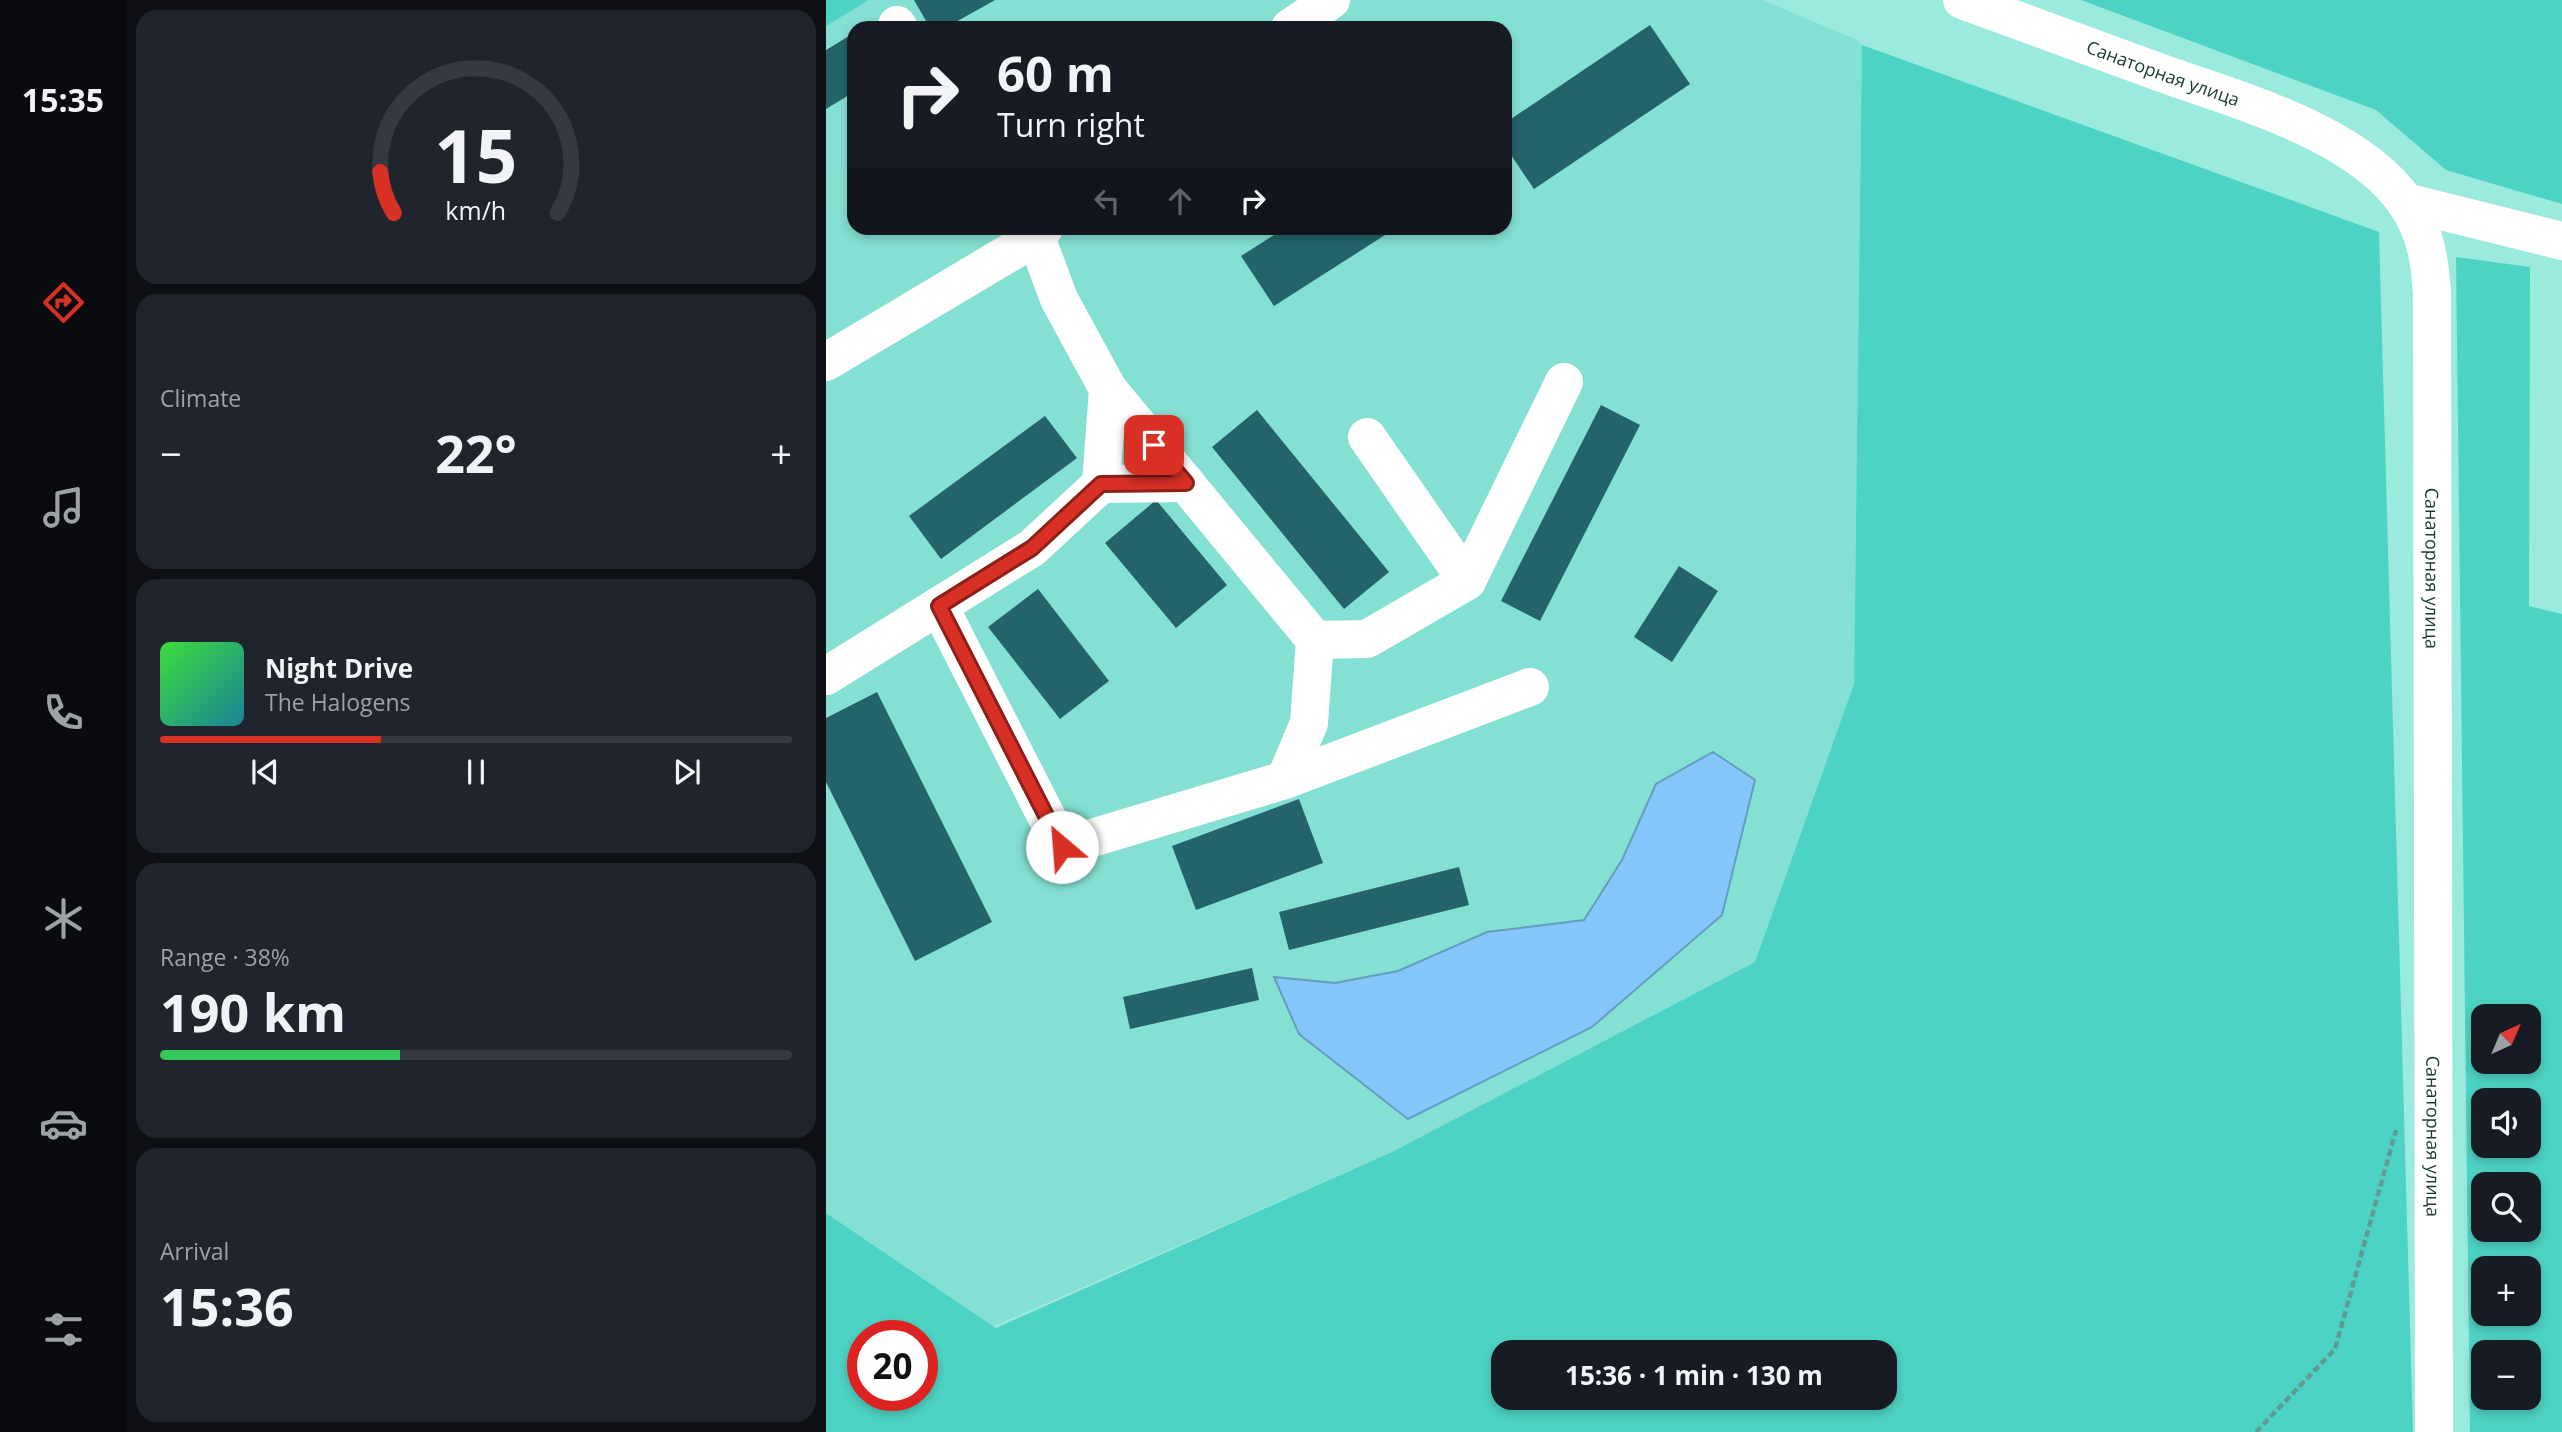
<!DOCTYPE html>
<meta charset="utf-8">
<style>
:root{--surface:#171b24;--page:#20242c;--text:#f1f3f6;--muted:#9ea1a6;--line:#363941;--accent:#d93025}
body{margin:0;font-family:"Open Sans",sans-serif;background:var(--page);color:var(--text);height:100vh;display:flex;flex-direction:column;font-size:26px;white-space:nowrap}
*{box-sizing:border-box;margin:0}
p{font-size:23px;color:var(--muted)}
.icon{flex:none;width:38px;height:38px;fill:none;stroke:currentColor;stroke-width:2;stroke-linecap:round;stroke-linejoin:round}
.map{position:relative;flex:1;overflow:hidden}
.side{display:flex;flex-direction:column;gap:10px;padding:10px;background:#0d0f14;width:700px}
.side>*{flex:none}
.guide{position:absolute;left:21px;top:21px;width:665px;height:214px;border-radius:21px;box-shadow:0 4px 10px #0003;background:#171b24;color:var(--text);overflow:hidden}
.needle{width:46px;rotate:44deg}
.buttons{position:absolute;left:1645px;top:1004px;display:grid;gap:14px}
.buttons a{display:grid;place-items:center;width:70px;height:70px;border-radius:14px;background:var(--surface);box-shadow:0 4px 10px #0003;font-size:35px}
.speed{position:absolute;left:21px;top:1320px;display:flex;gap:14px;font-size:35px;font-weight:700;text-align:center}
.speed>*{display:grid;place-content:center;width:91px;height:91px;border-radius:50%;background:var(--surface);box-shadow:0 4px 10px #0003;line-height:1}
.speed .limit{border:10px solid #d22;background:#fff;color:#111}
.pin{position:absolute;display:grid;place-items:center;width:60px;height:60px;color:#fff;margin:-30px;border-radius:14px;box-shadow:0 4px 10px #0006}
.me{position:absolute;width:77px;margin:-38px;rotate:333deg;stroke-linejoin:round;filter:drop-shadow(0 0 5px #0008)}
.turn{display:flex;align-items:center;gap:24px;height:147px;padding:0 35px;font-size:32px}
.turn .icon{width:91px;height:91px;stroke-width:2.5}
.turn b{display:block;font-size:49px;line-height:60px}
.lanes{display:flex;align-items:center;height:66px;padding:0 35px;background:#0003;justify-content:center;gap:35px;direction:ltr}
.lanes .off{opacity:.35}
.big{font-size:52px;font-weight:700;line-height:1.1}
.side .widget{flex:1;display:flex;flex-direction:column;justify-content:center;gap:10px;min-width:0;padding:0 24px;border-radius:21px;background:var(--page)}
.side .dial{align-items:center;gap:0}
.dial svg{height:182px;overflow:visible;fill:none;stroke:var(--line);stroke-width:7;stroke-linecap:round;text-anchor:middle}
.dial text{fill:var(--text);stroke:none}
.song{display:flex;align-items:center;gap:21px}
.cover{width:84px;height:84px;border-radius:10px;background:linear-gradient(135deg,hsl(120 70% 55%),hsl(190 70% 35%))}
.played{height:7px;border-radius:4px;background:linear-gradient(90deg,var(--accent) 35%,var(--line) 35%)}
.keys{display:flex;justify-content:space-around;direction:ltr}
.heat{display:flex;justify-content:space-between;align-items:center;font-size:38px;direction:ltr}
.charge{height:10px;border-radius:5px;background:linear-gradient(90deg,#34c759 38%,var(--line) 0)}
.trip{position:absolute;left:665px;top:1340px;width:406px;height:70px;border-radius:21px;background:var(--surface);box-shadow:0 4px 10px #0003;font-weight:700;line-height:70px;text-align:center}
main{display:flex;flex:1;min-height:0}
.menu{display:flex;flex-direction:column;width:126px;justify-content:space-around;align-items:center;background:#090b0e;color:var(--muted)}
.menu .icon{width:49px;height:49px}
.menu .selected{color:var(--accent)}
.menu b{font-size:32px;color:var(--text)}
.map>svg:first-child{display:block}
.built{fill:#84e0d2;fill-rule:evenodd}
.green{fill:#4dd3c3;fill-rule:evenodd}
.water{fill:#85c6fa;stroke:#649cbf;stroke-width:2}
.building{fill:#236369}
.lines{fill:none;stroke-linecap:round;stroke-linejoin:round}
.path{stroke:#609b93;stroke-width:4.5;stroke-dasharray:7 3.5;stroke-linecap:butt}
.minor{stroke:#fff;stroke-width:38}
.route-casing{stroke:#8d1f18;stroke-width:18}
.route{stroke:#d93025;stroke-width:12}
.labels{text-anchor:middle;dominant-baseline:central;stroke-width:7;stroke-linejoin:round;paint-order:stroke}
.street-label{font-size:18px;fill:#173934;stroke:#9aeade}
</style>
<main>
<nav class="menu">
<b>15:35</b>
<svg class="icon selected" aria-label="directions" viewBox="0 0 24 24"><path d="M12 3l9 9-9 9-9-9zM9 14v-3h6M13 9l2 2-2 2"/></svg>
<svg class="icon" aria-label="music" viewBox="0 0 24 24"><path d="M9 18V5l10-2v13"/><circle cx="6" cy="18" r="3"/><circle cx="16" cy="16" r="3"/></svg>
<svg class="icon" aria-label="phone" viewBox="0 0 24 24"><path d="M5 4h4l2 5-3 2q2 4 5 5l2-3 5 2v4C11 20 4 13 5 4z"/></svg>
<svg class="icon" aria-label="climate" viewBox="0 0 24 24"><path d="M12 3v18M4 7l16 10M4 17L20 7"/></svg>
<svg class="icon" aria-label="car" viewBox="0 0 24 24"><path d="M5 17H2v-5l4-1 3-4h7l3 4 3 1v5h-3M9 17h6M6 11h13"/><circle cx="7" cy="17" r="2"/><circle cx="17" cy="17" r="2"/></svg>
<svg class="icon" aria-label="filters" viewBox="0 0 24 24"><path d="M4 7h16M4 17h16"/><circle cx="9" cy="7" r="2"/><circle cx="15" cy="17" r="2"/></svg>
</nav>
<section class="side">
<div class="widget dial"><svg viewBox="0 0 100 80">
<path d="M14 69A42 42 0 1 1 86 69"/>
<path d="M14 69A42 42 0 0 1 8 51" stroke="#d93025"/>
<text x="50" y="56" font-size="32" font-weight="700">15</text>
<text x="50" y="72" font-size="11">km/h</text>
</svg></div>
<div class="widget"><p>Climate</p>
<div class="heat"><a>−</a><b class="big">22°</b><a>+</a></div>
</div>
<div class="widget">
<div class="song"><i class="cover"></i><div><b>Night Drive</b><p>The Halogens</p></div></div>
<div class="played"></div>
<div class="keys"><svg class="icon" aria-label="previous" viewBox="0 0 24 24"><path d="M18 5L8 12l10 7zM5 5v14"/></svg><svg class="icon" aria-label="pause" viewBox="0 0 24 24"><path d="M8 5v14M16 5v14"/></svg><svg class="icon" aria-label="next" viewBox="0 0 24 24"><path d="M6 5l10 7-10 7zM19 5v14"/></svg></div>
</div>
<div class="widget"><p>Range · 38%</p><b class="big">190 km</b><div class="charge"></div></div>
<div class="widget"><p>Arrival</p><b class="big">15:36</b></div>
</section>
<div class="map">
<svg width="1736" height="1432" viewBox="0 0 1736 1432">
<rect width="100%" height="100%" fill="#9aeade"/>
<!-- built -->
<path class="built" d="M 43,0 L 937,0 L 1031,40 L 1036,45 L 1028,684 L 929,962 L 566,1152 L 168,1326 L 0,1213 L 0,26 ZM 28,28 L 679,28 L 679,228 L 28,228 Z"/>
<!-- green -->
<path class="green" d="M 0,0 L 43,0 L 0,26 Z
M 1255,0 L 1736,0 L 1736,204 L 1620,170 L 1550,110 Z
M 1036,45 L 1553,232 L 1587,1432 L 0,1432 L 0,1213 L 170,1328 L 566,1152 L 929,962 L 1028,684 ZM 96,1335 L 96,1395 L 37,1395 L 37,1335 ZM 677,1353 L 1059,1353 L 1059,1398 L 677,1398 Z
M 1630,257 L 1704,267 L 1703,606 L 1736,614 L 1736,1432 L 1644,1432 ZM 1657,1017 L 1703,1017 L 1703,1062 L 1657,1062 ZM 1657,1101 L 1703,1101 L 1703,1146 L 1657,1146 ZM 1657,1185 L 1703,1185 L 1703,1230 L 1657,1230 ZM 1657,1269 L 1703,1269 L 1703,1314 L 1657,1314 ZM 1657,1353 L 1703,1353 L 1703,1398 L 1657,1398 Z"/>
<!-- water -->
<path class="water" d="M 887,752 L 929,780 L 896,915 L 766,1027 L 582,1119 L 473,1034 L 448,977 L 509,983 L 572,971 L 661,932 L 758,920 L 796,860 L 830,784 Z"/>
<!-- building -->
<path class="building" d="M 88,0 L 169,0 L 119,28 L 104,28 Z
M 824,25 L 864,84 L 708,189 L 679,146 L 679,123 Z
M 28,33 L 28,92 L 0,109 L 0,50 Z
M 459,228 L 570,228 L 448,306 L 415,256 Z
M 775,405 L 814,425 L 714,621 L 675,601 Z
M 431,410 L 563,572 L 518,609 L 386,447 Z
M 219,416 L 251,458 L 115,559 L 83,516 Z
M 330,500 L 401,585 L 350,628 L 279,543 Z
M 853,566 L 892,591 L 846,662 L 808,637 Z
M 212,589 L 283,681 L 234,719 L 162,627 Z
M 51,692 L 166,922 L 89,961 L 0,782 L 0,718 Z
M 473,799 L 497,863 L 370,910 L 346,846 Z
M 633,867 L 643,905 L 463,950 L 453,912 Z
M 426,968 L 433,1000 L 304,1029 L 297,997 Z"/>
<g class="lines">
<!-- path -->
<path class="path" d="M 1430,1432 L 1509,1349 L 1570,1130"/>
<!-- minor -->
<g class="minor">
<path id="s1" d="M 1136,0 C 1201,24 1266,47 1330,71 C 1409,100 1531,131 1580,203 C 1599,230 1604,260 1606,293 L 1608,1432"/>
<path d="M 71,25 L 73,28"/>
<path d="M 464,28 L 505,0"/>
<path d="M 1579,202 L 1736,241"/>
<path d="M 0,362 L 210,237 L 218,228"/>
<path d="M 282,389 L 489,640 L 541,639 L 641,581 L 541,437"/>
<path d="M 275,484 L 360,483"/>
<path d="M 641,581 L 738,382"/>
<path d="M 113,606 L 236,847 L 459,780 L 483,723 L 489,640"/>
<path d="M 0,676 L 206,548 L 275,484 L 282,389 L 233,299 L 210,237 L 198,228"/>
<path d="M 459,780 L 704,687"/>
</g>
</g>
<g class="lines">
<!-- route casing -->
<g class="route-casing">
<path id="route" d="M 236,847 L 113,606 L 206,548 L 275,484 L 360,483 L 328,445"/>
</g>
<!-- route -->
<use href="#route" class="route"/>
</g>
<g class="labels">
<!-- street labels -->
<g class="street-label">
<text stroke="none"><textPath href="#s1" startOffset="214">Санаторная улица</textPath></text>
<text stroke="none"><textPath href="#s1" startOffset="864">Санаторная улица</textPath></text>
<text stroke="none"><textPath href="#s1" startOffset="1432">Санаторная улица</textPath></text>
</g>
</g>
</svg>
<div class="buttons">
<a><svg class="needle" viewBox="-14 -14 28 28"><path d="M0-13l5 13h-10z" fill="#e53935"/><path d="M0 13l5-13h-10z" fill="#9ea1a6"/></svg></a>
<a><svg class="icon" aria-label="sound" viewBox="0 0 24 24"><path d="M4 9h4l5-4v14l-5-4H4zM17 9q2 3 0 6"/></svg></a>
<a><svg class="icon" aria-label="search" viewBox="0 0 24 24"><circle cx="10" cy="10" r="6"/><path d="M15 15l6 6"/></svg></a>
<a>+</a>
<a>−</a>
</div>
<div class="speed"><div class="limit">20</div></div>
<div class="pin" style="left:328px;top:445px;background:#d93025"><svg class="icon" aria-label="arrive" viewBox="0 0 24 24"><path d="M6 21V4h12l-3 4 3 4H6"/></svg></div>
<svg class="me" style="left:236px;top:847px" viewBox="-20 -20 40 40"><circle r="19" fill="#fff"/><path d="M0-13L10 11 0 6-10 11z" fill="#d93025"/></svg>
<div class="trip">15:36 · 1 min · 130 m</div>
<div class="guide">
<div class="turn"><svg class="icon" aria-label="right" viewBox="0 0 24 24"><path d="M7 20v-9h11M14 6l5 5-5 5"/></svg><div><b>60 m</b>Turn right</div></div>
<div class="lanes"><svg class="icon off" aria-label="left" viewBox="0 0 24 24"><path d="M17 20v-9H6M10 6l-5 5 5 5"/></svg><svg class="icon off" aria-label="ahead" viewBox="0 0 24 24"><path d="M12 20V5M6 11l6-6 6 6"/></svg><svg class="icon" aria-label="right" viewBox="0 0 24 24"><path d="M7 20v-9h11M14 6l5 5-5 5"/></svg></div>
</div>
</div>
</main>
